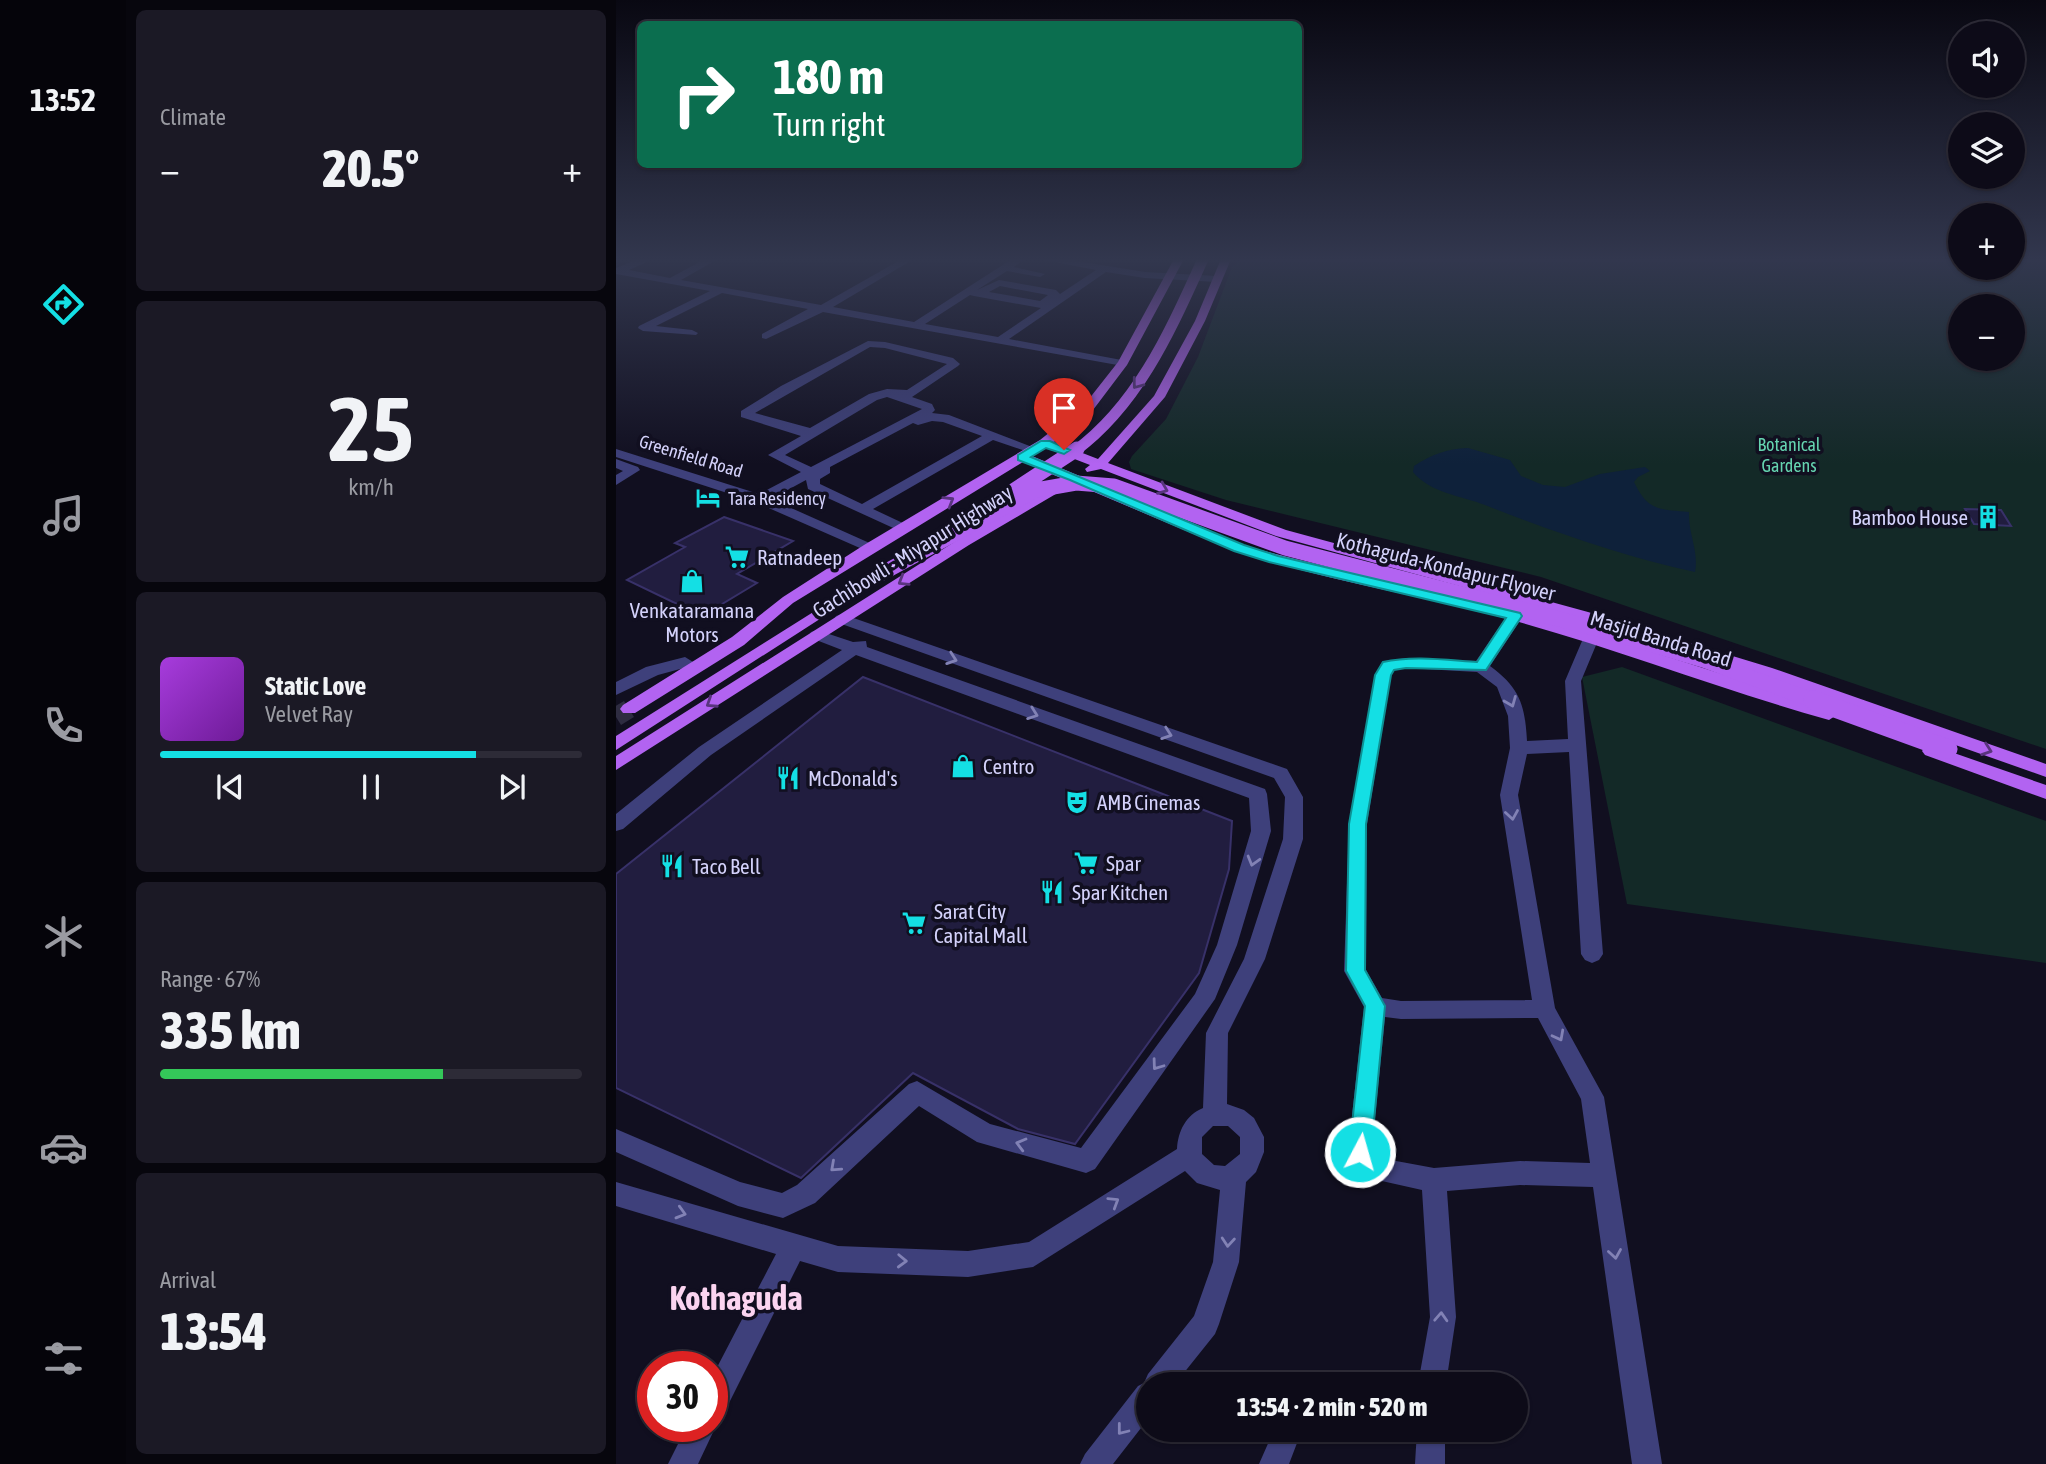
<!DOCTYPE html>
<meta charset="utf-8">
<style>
:root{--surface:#0d0b18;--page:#1b1925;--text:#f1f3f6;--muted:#9a9ba2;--line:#2d2b37;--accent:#14dfe4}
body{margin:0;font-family:"Asap Condensed",sans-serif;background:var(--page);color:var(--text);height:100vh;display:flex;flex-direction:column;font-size:26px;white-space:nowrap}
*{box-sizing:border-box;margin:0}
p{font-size:23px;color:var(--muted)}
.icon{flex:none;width:38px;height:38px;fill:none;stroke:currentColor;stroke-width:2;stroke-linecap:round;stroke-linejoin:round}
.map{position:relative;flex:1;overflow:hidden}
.details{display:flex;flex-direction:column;gap:10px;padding:10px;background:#07060d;width:490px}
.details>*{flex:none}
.top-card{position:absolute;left:21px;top:21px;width:665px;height:147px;border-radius:10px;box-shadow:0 2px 5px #0004,0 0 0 2px var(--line);background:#0b6e4f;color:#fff;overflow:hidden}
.fabs{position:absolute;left:1332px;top:21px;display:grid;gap:14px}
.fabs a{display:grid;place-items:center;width:77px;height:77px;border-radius:50%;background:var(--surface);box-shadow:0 2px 5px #0004,0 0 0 2px var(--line);font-size:35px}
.speed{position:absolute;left:21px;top:1351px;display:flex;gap:14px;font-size:35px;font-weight:700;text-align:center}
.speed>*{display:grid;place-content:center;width:91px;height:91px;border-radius:50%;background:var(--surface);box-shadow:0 2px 5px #0004,0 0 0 2px var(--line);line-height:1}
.speed .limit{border:10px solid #d22;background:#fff;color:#111}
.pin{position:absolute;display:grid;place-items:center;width:60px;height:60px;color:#fff;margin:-72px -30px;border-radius:50% 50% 50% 0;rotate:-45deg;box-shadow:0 0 7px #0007}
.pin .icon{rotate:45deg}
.me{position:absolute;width:77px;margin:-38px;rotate:6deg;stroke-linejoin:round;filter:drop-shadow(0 0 5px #0008)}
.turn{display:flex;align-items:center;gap:24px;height:147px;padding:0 21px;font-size:32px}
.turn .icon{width:91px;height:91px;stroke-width:2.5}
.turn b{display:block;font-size:49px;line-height:60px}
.big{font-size:52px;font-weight:800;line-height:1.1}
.details .card{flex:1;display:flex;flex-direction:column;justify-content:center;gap:10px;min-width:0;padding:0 24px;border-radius:10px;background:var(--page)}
.details .dial{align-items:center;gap:0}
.dial b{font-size:91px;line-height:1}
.song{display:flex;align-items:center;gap:21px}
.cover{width:84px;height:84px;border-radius:10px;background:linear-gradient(135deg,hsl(280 70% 55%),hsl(280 70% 35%))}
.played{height:7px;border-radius:4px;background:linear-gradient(90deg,var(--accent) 75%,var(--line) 75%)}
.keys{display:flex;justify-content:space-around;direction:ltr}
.heat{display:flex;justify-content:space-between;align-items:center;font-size:38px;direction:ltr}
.charge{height:10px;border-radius:5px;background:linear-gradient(90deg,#34c759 67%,var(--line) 0)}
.trip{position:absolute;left:520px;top:1372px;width:392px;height:70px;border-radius:35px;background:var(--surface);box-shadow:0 2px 5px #0004,0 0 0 2px var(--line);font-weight:800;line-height:70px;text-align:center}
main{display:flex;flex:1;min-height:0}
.dock{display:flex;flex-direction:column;width:126px;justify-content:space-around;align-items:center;background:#05040a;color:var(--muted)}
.dock .icon{width:49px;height:49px}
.dock .on{color:var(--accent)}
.dock b{font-size:32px;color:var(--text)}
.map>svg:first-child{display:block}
.green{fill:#132927;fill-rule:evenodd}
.water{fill:#0e213a}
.building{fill:#211d3f;stroke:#383169;stroke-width:2}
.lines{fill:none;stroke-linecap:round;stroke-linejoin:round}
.major-tunnel{stroke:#2e2c41;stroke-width:19;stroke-dasharray:19 10;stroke-linecap:butt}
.minor{fill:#3e407b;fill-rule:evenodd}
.major{fill:#b263f1;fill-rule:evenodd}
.major-bridge-far2{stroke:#b263f1;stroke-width:11}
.major-bridge-far1{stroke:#b263f1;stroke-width:15}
.major-bridge{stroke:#b263f1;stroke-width:19}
.oneway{stroke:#59357e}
.oneway2{stroke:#8282b5}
.route{fill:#14dfe4;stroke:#0d9194;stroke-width:2}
.labels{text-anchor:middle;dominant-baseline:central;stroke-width:7;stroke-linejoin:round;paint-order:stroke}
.far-park-label{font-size:18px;fill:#65d4b0;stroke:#110f20}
.far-street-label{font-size:18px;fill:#d4d2fb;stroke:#110f20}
.far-poi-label{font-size:18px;fill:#d4d2fb;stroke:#110f20;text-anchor:start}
.poi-label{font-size:21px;fill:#d4d2fb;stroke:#110f20;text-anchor:start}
.street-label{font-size:21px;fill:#d4d2fb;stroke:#110f20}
.near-district-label{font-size:33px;font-weight:bold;fill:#fbd4f0;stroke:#110f20}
</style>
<main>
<nav class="dock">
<b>13:52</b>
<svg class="icon on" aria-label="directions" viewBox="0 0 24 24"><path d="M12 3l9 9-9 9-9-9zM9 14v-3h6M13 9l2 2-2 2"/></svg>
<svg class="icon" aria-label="music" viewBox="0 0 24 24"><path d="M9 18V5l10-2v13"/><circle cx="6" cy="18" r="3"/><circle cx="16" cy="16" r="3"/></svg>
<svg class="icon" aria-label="phone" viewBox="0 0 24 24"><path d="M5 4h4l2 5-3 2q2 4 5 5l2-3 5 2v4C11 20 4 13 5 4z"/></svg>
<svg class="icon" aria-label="climate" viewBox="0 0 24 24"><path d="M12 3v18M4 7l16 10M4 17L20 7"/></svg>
<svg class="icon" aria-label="car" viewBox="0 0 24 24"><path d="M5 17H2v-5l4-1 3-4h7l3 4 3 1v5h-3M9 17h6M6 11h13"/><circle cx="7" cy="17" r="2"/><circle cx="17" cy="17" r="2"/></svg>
<svg class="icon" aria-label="filters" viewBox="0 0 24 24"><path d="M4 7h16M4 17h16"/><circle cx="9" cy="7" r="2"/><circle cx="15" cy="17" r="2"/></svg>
</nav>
<section class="details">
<div class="card"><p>Climate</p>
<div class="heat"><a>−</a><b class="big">20.5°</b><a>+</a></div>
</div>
<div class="card dial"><b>25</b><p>km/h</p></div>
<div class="card">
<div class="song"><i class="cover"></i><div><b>Static Love</b><p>Velvet Ray</p></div></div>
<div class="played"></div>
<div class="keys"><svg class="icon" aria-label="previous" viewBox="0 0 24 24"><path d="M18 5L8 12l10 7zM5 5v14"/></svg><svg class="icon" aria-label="pause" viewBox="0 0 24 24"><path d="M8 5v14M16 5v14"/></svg><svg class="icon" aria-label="next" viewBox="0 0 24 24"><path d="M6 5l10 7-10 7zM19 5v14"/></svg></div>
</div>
<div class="card"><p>Range · 67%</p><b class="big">335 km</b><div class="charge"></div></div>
<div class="card"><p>Arrival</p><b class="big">13:54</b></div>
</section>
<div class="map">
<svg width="1430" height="1464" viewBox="0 0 1430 1464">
<rect width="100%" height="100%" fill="#110f20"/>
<!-- green -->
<path class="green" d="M 626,259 L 1344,259 L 1344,268 L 1396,268 L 1397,259 L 1430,259 L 1430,749 L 925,577 L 610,500 L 515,469 L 513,462 L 516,456 L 550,419 L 582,357 L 616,267 ZM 1344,306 L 1396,306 L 1396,359 L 1344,359 Z
M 1006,667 L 1430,821 L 1430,963 L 1011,904 L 966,677 Z"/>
<!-- water -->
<path class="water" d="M 852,448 L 894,460 L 905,476 L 927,485 L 949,487 L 984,474 L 1029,467 L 1034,471 L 1022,477 L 1018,482 C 1032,511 1042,509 1073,512 C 1072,534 1083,551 1079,572 C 1007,556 938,532 869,505 C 846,496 814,493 797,472 L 798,466 C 817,454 830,449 852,448 Z"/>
<!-- building -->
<path class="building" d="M 1349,509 L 1385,510 L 1395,526 L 1358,524 Z
M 108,517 L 177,541 L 121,574 L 141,583 L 86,616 L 11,580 L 69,547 L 59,543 Z
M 247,677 L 616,821 L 613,869 L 583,973 L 459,1144 L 402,1129 L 297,1073 L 185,1178 L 0,1088 L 0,874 Z"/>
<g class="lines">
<!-- major-tunnel -->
<path class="major-tunnel" d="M 0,717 L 13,709"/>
<!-- minor -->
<path class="minor" d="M 23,259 L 37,259 L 13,270 L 54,278 L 89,259 L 102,259 L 65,280 L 205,305 L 286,259 L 298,259 L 217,307 L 298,322 L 396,259 L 408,259 L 398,267 L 429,274 L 424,277 L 391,271 L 361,290 L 383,280 L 440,290 L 444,294 L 480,270 L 423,259 L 448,259 L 529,272 L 601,276 L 606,279 L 601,282 L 529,278 L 490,272 L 393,339 L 511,361 L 511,365 L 507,366 L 207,312 L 150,339 L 146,338 L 146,334 L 192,309 L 106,293 L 40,326 L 76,330 L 82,333 L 80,335 L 27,331 L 22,328 L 23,326 L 94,291 L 0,274 L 0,268 ZM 384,286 L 432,295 L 424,301 L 373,292 ZM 354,295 L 358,296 L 425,308 L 382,337 L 309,324 Z
M 252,341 L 269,342 L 337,358 L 344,364 L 342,366 L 296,397 L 316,404 L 319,410 L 316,413 L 333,415 L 424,450 L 418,454 L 377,440 L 257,509 L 291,525 L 293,528 L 286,532 L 192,489 L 190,480 L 155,499 L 258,545 L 260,548 L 253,552 L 139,502 L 0,457 L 0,449 L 143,494 L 185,472 L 152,455 L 185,436 L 125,417 L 125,411 L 165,386 ZM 254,347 L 269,348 L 331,364 L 291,390 L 271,389 L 253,394 L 194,428 L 139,413 ZM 271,397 L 306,409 L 195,467 L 169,455 L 261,400 ZM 316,421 L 327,422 L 366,436 L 246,504 L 204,484 L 204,479 L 214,473 L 214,467 L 297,423 L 302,425 Z
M 0,459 L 22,467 L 24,470 L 0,485 L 0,475 L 7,471 L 0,468 Z
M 899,611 L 907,616 L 874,666 C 904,688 909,705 911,741 L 952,739 L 949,681 L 969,634 L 981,634 L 983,638 L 965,681 L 987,954 L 983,960 L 976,963 L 969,960 L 965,954 L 953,752 L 911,754 L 902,795 L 939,1008 L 988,1097 L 1046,1464 L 1016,1464 L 977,1187 L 904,1185 L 831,1191 L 840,1317 L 830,1384 L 802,1384 L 814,1317 L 806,1190 L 748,1177 L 732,1152 L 748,1007 L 728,971 L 733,824 L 759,675 L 766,662 L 790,658 L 860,661 L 893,613 ZM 790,668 L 861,672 L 881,687 L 892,716 L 894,748 L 884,795 L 916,1000 L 785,1001 L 766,998 L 750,970 L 751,824 L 775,675 L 778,670 ZM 769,1017 L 785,1019 L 922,1018 L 965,1099 L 974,1163 L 904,1161 L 818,1168 L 764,1158 L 756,1149 Z
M 226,614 L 671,769 L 687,797 L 687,839 L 649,959 L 612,1033 L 611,1104 L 628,1110 L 638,1118 L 648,1137 L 648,1152 L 640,1172 L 630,1182 L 623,1262 L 603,1324 L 599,1334 L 559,1384 L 532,1384 L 532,1419 L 497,1464 L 464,1464 L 469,1454 L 522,1386 L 528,1383 L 532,1374 L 578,1316 L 597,1262 L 604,1190 L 581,1183 L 569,1171 L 417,1267 L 352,1277 L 222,1272 L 184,1261 L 106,1417 L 98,1420 L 100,1426 L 82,1464 L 52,1464 L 71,1426 L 96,1426 L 96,1377 L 160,1254 L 0,1206 L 0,1182 L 222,1246 L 352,1251 L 413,1242 L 561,1149 C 562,1131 570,1115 587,1108 L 590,1033 L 628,959 L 667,839 L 669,797 L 658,778 L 220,622 L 218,619 L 220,616 ZM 597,1126 L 612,1126 L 624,1137 L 624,1154 L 609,1166 L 598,1165 L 586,1154 L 586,1137 Z
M 201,630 L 237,642 L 250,641 L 251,647 L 649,789 L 651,794 L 655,831 L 621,945 L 599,999 L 479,1169 L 470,1173 L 361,1142 L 303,1106 L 199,1203 L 167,1218 L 122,1206 L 0,1152 L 0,1129 L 124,1182 L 166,1193 L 181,1185 L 293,1084 L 301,1081 L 374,1124 L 465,1148 L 579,994 L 601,945 L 635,831 L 633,798 L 240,655 L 95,755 L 7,829 L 0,831 L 0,814 L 83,747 L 226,650 L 195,638 L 193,635 L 195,632 Z
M 69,657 L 77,662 L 75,666 L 42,675 L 0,695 L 0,682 L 30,667 Z
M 658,1430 L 686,1430 L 673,1464 L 643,1464 Z
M 801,1430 L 829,1430 L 829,1464 L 799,1464 Z"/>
<!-- major -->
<path class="major" d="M 558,259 L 568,259 L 511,365 L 477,410 L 438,442 L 482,459 L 538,396 L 579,321 L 605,259 L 615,259 L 589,321 L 549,397 L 492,463 L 670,530 L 972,612 L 1156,668 L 1430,764 L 1430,777 L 1144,676 L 960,618 L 660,536 L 485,469 L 471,472 L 469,469 L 474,465 L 430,448 L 416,456 L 628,545 C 703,568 781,579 857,599 C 979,632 1099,672 1219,710 L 1222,714 L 1213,720 C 1109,691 1007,651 903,622 C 808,596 711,581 618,551 L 407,462 L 177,603 L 128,645 L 19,713 L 7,713 L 4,709 L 7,705 L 116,637 L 167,597 L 248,545 L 424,440 L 469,404 L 502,362 Z
M 445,481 L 452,485 L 450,488 L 353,545 L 0,770 L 0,756 L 343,539 Z
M 261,572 L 268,576 L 266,579 L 0,750 L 0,736 Z
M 1315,745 L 1430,785 L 1430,799 L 1309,755 L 1306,751 L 1309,747 Z"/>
<!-- major-bridge-far2 -->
<path class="major-bridge-far2" d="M 459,451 C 523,404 555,329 587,259"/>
<!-- major-bridge-far1 -->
<path class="major-bridge-far1" d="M 397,491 L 461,449
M 261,576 L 420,490 L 460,483 L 498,486 L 669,548 L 989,631 L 1087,660 L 1202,702"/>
<!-- major-bridge -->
<path class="major-bridge" d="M 1197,700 L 1332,749"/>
</g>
<!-- one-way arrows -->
<defs><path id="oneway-chevron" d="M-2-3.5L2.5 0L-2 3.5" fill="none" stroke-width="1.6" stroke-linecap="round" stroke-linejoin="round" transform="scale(1.75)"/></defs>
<g class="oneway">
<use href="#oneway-chevron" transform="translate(521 384) rotate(127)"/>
<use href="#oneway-chevron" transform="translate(547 489) rotate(22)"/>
<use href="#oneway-chevron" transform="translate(333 501) rotate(-31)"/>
<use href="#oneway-chevron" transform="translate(287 581) rotate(148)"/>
<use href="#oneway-chevron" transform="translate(95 703) rotate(147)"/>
<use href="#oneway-chevron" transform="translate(1371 750) rotate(19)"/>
</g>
<g class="oneway2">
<use href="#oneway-chevron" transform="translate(336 659) rotate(19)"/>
<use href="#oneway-chevron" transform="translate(895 702) rotate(68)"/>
<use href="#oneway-chevron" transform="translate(417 714) rotate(20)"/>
<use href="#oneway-chevron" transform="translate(551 734) rotate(19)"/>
<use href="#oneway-chevron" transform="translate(896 815) rotate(81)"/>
<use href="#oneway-chevron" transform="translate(637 861) rotate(106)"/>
<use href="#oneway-chevron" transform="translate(943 1036) rotate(62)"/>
<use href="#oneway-chevron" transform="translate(541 1065) rotate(126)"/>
<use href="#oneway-chevron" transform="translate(405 1144) rotate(-165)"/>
<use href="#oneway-chevron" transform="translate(219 1167) rotate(138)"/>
<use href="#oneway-chevron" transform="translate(498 1202) rotate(-32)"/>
<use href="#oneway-chevron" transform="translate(65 1213) rotate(16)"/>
<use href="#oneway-chevron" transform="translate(612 1242) rotate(95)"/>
<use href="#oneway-chevron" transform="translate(999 1254) rotate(81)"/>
<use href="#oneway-chevron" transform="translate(286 1261) rotate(2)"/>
<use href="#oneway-chevron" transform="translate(825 1317) rotate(-87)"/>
<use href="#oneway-chevron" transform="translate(506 1430) rotate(128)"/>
</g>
<!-- sky -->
<linearGradient id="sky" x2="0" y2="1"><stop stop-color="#090812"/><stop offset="0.56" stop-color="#32374e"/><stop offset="1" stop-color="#32374e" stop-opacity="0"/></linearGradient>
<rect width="1430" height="464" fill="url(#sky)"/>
<!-- route -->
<path class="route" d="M 425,441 L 434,441 L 454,450 L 448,454 L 430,448 L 415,457 L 628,545 L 662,556 L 904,613 L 906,616 L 870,670 L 790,668 L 778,670 L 775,675 L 750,824 L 749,970 L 769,1006 L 755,1152 L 752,1160 L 744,1163 L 736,1160 L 733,1152 L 749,1006 L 730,971 L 733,824 L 759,675 L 767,662 C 797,655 831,660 861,662 L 890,618 L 653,562 L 618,551 L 454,480 L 402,460 L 402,455 Z"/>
<!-- icons -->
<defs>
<g id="hotel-bare" transform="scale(1.89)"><path d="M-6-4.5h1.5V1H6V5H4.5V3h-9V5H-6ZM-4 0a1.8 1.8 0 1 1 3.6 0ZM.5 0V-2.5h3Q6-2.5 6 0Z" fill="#14dfe4" stroke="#110f20" stroke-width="2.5" paint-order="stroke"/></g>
<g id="building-bare" transform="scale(1.89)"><path d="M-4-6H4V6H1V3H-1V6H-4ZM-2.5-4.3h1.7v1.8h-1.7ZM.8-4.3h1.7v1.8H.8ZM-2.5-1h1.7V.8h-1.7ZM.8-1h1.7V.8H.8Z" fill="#14dfe4" stroke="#110f20" stroke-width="2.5" paint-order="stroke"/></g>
<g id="supermarket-bare" transform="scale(1.89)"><path d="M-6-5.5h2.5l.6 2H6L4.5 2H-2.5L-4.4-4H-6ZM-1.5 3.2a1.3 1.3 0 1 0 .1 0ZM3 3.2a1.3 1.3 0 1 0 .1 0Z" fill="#14dfe4" stroke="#110f20" stroke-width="2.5" paint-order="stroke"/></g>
<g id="shop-bare" transform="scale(1.89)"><path d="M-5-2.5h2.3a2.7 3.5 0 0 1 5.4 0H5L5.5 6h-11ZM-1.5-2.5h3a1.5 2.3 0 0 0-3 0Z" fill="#14dfe4" stroke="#110f20" stroke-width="2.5" paint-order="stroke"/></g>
<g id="restaurant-bare" transform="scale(1.89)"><path d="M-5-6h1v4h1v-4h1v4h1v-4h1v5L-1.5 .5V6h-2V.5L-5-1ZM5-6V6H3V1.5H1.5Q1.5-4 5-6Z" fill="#14dfe4" stroke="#110f20" stroke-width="2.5" paint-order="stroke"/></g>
<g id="theatre-bare" transform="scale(1.89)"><path d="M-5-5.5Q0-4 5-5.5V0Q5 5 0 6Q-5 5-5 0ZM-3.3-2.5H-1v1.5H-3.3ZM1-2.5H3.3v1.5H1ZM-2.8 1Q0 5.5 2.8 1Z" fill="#14dfe4" stroke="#110f20" stroke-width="2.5" paint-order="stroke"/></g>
</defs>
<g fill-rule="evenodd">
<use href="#hotel-bare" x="92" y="498"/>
<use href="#building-bare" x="1372" y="517"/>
<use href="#supermarket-bare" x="121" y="557"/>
<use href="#shop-bare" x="76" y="581"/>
<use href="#shop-bare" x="347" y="766"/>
<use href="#restaurant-bare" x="172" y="778"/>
<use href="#theatre-bare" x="461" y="802"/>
<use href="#supermarket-bare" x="470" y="863"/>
<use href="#restaurant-bare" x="56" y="866"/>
<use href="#restaurant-bare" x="436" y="892"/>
<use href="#supermarket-bare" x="298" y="923"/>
</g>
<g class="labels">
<!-- far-park labels -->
<g class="far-park-label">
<text x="1173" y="444">Botanical<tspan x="1173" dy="21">Gardens</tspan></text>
</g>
<!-- far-street labels -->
<g class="far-street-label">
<text transform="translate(75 456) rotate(17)">Greenfield Road</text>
</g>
<!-- far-poi labels -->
<g class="far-poi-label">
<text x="112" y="498">Tara Residency</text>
</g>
<!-- poi labels -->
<g class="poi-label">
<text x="1352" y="517" text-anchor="end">Bamboo House</text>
<text x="141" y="557">Ratnadeep</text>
<text x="76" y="610" text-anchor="middle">Venkataramana<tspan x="76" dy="24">Motors</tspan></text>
<text x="367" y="766">Centro</text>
<text x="192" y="778">McDonald's</text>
<text x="481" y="802">AMB Cinemas</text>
<text x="490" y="863">Spar</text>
<text x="76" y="866">Taco Bell</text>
<text x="456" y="892">Spar Kitchen</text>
<text x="318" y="911">Sarat City<tspan x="318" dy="24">Capital Mall</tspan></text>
</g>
<!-- street labels -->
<g class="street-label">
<text transform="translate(296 551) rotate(-32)">Gachibowli - Miyapur Highway</text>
<text transform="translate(830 566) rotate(14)">Kothaguda-Kondapur Flyover</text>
<text transform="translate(1045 638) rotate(17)">Masjid Banda Road</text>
</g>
<!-- near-district labels -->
<g class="near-district-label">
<text x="120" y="1298">Kothaguda</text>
</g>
</g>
</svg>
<div class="fabs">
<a><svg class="icon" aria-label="sound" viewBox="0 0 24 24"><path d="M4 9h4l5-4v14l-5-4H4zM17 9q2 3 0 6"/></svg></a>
<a><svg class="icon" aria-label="layers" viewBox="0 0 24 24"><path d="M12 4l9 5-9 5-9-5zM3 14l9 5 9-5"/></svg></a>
<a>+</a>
<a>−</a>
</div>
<div class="speed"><div class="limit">30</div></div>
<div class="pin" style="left:448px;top:450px;background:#d93025"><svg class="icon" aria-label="arrive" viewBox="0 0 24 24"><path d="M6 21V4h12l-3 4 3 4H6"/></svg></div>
<svg class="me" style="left:744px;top:1152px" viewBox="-20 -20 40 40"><circle r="17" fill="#14dfe4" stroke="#fff" stroke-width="3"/><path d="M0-11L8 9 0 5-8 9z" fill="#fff"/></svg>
<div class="trip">13:54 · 2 min · 520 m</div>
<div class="top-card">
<div class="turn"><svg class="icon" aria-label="right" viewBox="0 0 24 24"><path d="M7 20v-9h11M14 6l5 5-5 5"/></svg><div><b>180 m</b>Turn right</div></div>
</div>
</div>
</main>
